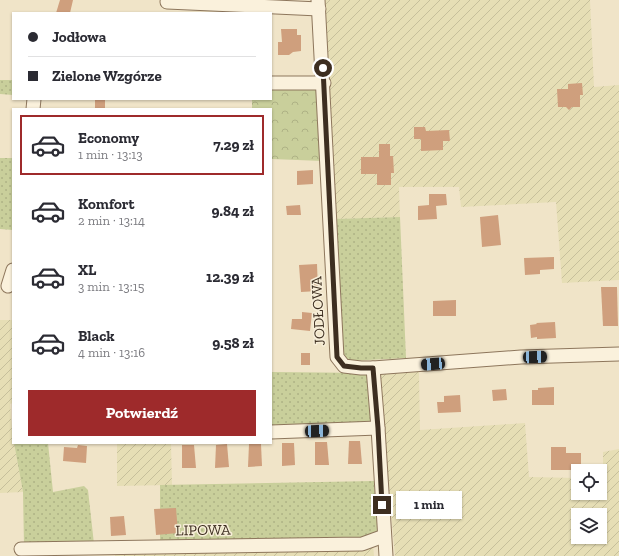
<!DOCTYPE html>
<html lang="pl">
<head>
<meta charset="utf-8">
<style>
  body { margin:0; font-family:"Zilla Slab",serif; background:#f7f7f7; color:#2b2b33; height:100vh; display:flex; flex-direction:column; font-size:15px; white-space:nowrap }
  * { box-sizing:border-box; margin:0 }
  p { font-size:13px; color:#7c7c81 }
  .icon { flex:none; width:22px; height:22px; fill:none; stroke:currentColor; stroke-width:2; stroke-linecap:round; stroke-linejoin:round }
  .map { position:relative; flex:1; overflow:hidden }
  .drawer { position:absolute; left:12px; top:108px; width:260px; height:336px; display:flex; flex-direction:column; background:#fff; border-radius:0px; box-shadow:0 1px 3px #0004 }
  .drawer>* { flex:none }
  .hud { position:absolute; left:12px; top:12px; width:260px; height:88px; border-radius:0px; box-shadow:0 1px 3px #0004; display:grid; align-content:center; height:88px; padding:0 16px; background:#fff }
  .tools { position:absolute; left:571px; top:464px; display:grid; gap:8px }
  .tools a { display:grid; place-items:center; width:36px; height:36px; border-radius:0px; background:#fff; box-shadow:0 1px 3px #0004; font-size:20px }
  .end { position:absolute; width:18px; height:18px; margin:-9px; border:5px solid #3d2e20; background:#fff; box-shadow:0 0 0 2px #fff }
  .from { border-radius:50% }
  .bubble { position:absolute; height:28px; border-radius:0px; background:#fff; box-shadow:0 1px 3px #0004; font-size:13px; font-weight:700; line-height:28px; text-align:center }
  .car { position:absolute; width:12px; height:24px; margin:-12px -6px; border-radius:5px; box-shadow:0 0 3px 1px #0007; background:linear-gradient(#222 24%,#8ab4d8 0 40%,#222 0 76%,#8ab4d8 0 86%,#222 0) }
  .hud b { display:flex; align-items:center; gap:14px; height:38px; font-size:15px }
  .hud b+b { border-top:1px solid #e1e1e2 }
  .hud i { width:10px; height:10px; background:#2b2b33 }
  ul { padding:7px 0 0; list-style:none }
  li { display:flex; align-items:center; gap:12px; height:60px; margin:0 8px 6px; padding:0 8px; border:2px solid transparent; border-radius:0px }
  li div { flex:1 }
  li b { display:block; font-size:15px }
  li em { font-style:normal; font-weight:700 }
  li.selected { border-color:#9e2a2b }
  li>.icon { width:36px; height:36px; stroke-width:1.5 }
  .action { display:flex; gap:8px; margin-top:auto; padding:8px 16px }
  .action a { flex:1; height:46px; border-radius:0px; background:#9e2a2b; color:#fff; font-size:16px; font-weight:700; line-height:46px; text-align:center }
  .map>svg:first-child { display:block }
  .farmland { fill:url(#farmland-furrows); fill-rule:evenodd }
  .grass { fill:url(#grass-dots) }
  .forest { fill:url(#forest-crowns) }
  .building { fill:#cf9f7d }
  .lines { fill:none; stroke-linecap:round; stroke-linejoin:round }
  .minor-casing { stroke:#8d765c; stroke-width:15 }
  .minor { stroke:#faf1dc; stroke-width:13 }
  .route { stroke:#3d2e20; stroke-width:5 }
  .labels { text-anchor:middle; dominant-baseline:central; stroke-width:3; stroke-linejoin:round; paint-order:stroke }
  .street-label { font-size:15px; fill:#3d2e20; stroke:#f7eed8 }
</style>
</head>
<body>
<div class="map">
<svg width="619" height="556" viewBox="0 0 619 556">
  <defs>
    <pattern id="farmland-furrows" width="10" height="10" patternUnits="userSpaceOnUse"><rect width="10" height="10" fill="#e6deb5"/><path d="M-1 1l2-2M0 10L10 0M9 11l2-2" fill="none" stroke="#c6bf9b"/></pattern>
    <pattern id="grass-dots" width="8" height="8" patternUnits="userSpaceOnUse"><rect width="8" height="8" fill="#c9cf9b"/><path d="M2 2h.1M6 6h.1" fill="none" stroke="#aeb285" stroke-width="1.8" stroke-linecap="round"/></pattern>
    <pattern id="forest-crowns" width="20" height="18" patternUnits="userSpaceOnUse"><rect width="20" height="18" fill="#c9cf9b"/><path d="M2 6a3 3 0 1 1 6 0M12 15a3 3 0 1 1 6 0" fill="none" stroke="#aeb285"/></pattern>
  </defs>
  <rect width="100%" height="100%" fill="#f0e4c8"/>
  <g class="farmland">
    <polygon points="325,0 590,0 594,87 619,85 619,280 562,283 556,202 461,207 459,187 399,187 400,217 333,219"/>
    <polygon points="0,320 13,320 13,403 10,404 13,443 14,443 23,492 0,493"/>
    <path d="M419,372L420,430L525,423L529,477L578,478V493H600V478L603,477V452L619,449V556H395L379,374ZM578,515H600V537H578Z"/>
    <polygon points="117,443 171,443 172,485 117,486"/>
    <polygon points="373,544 374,556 115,556 115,552"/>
  </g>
  <g class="grass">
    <polygon points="0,80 13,80 13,95 0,94"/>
    <polygon points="0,158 13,158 13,230 0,229"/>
    <polygon points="400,217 406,358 348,361 339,348 333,219"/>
    <polygon points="271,372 369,373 371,422 271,428"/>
    <polygon points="14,443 48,443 53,492 84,486 88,490 94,544 24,545 23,492"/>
    <polygon points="374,481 378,532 361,540 160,543 160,485"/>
  </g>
  <polygon class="forest" points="317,87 323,161 271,159 271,109 252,109 252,99 271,99 271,88"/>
  <g class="building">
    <polygon points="60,0 73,0 70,13 56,13"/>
    <polygon points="281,29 297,29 297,35 301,35 301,51 293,52 289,55 278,55 278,42 282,42"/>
    <polygon points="582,83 583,95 580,95 580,107 572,107 569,110 566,107 558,107 557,89 568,89 568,84"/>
    <rect x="95" y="99" width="10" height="10"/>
    <polygon points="414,127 425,127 426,131 449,130 450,141 443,141 443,150 421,151 421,139 414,139"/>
    <polygon points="379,144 390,144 390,156 393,156 394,173 391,173 391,185 377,185 377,174 361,174 361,157 379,157"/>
    <polygon points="313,170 313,184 297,185 297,171"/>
    <polygon points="429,194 446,194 447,205 436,206 437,219 418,220 418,206 429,205"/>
    <polygon points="300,205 301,215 287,215 286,206"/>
    <polygon points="498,215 501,245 482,247 480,217"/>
    <polygon points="554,257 554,269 540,270 540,274 525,275 524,258"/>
    <polygon points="317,264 318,291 301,292 299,265"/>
    <polygon points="601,287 617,287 618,326 603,326"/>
    <polygon points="456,300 456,316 433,316 433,301"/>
    <polygon points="302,312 312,313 310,331 291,329 292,319 302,319"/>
    <polygon points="555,322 556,338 537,339 537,337 531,338 530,325 537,324 536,323"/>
    <rect x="301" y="353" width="9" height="12"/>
    <polygon points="554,387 554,405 532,405 532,390 538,390 538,388"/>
    <polygon points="506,389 507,400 493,401 492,390"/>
    <polygon points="460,395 461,412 438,413 437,402 444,402 444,396"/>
    <polygon points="349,441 360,441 362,464 348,464"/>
    <polygon points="315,442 327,442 329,465 315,465"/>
    <polygon points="282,443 294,443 295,465 282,466"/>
    <polygon points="227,444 229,467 215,468 216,445"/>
    <polygon points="249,444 261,444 262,466 248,467"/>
    <polygon points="78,445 87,446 86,463 63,461 64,447 77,448"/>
    <polygon points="182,445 194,445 196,468 182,468"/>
    <polygon points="551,447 566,447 566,453 581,453 581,470 551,470"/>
    <polygon points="176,508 178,533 156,535 154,509"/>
    <polygon points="124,516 126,535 111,536 110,517"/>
  </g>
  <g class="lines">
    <defs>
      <g id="minor">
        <polyline points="318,0 337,357 344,366 361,368 373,368 521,357 619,354"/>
        <polyline points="167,2 319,9"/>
        <polyline points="271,83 324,83"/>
        <polyline points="33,109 34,99"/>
        <polyline points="8,286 13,270"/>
        <polyline points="373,368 378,428 386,556"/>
        <polyline points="271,432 378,428"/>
        <polyline points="21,549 362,544 384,536"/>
      </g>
    </defs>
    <use href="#minor" class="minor-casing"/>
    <use href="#minor" class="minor"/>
  </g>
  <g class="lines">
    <polyline class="route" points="323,68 337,357 344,366 361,368 373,368 378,428 382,505"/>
  </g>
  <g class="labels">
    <g class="street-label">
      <text transform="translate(318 311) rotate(-93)">JODŁOWA</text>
      <text transform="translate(203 530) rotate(-1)">LIPOWA</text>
    </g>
  </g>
</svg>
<div class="tools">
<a><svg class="icon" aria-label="locate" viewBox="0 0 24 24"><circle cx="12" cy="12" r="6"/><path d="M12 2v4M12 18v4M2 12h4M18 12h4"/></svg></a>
<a><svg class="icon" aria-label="layers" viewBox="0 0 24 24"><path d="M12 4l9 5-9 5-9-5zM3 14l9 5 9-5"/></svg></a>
</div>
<i class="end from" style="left:323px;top:68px"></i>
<i class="end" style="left:382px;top:505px"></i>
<div class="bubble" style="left:396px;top:491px;width:66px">1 min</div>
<i class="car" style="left:535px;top:357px;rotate:88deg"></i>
<i class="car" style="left:433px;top:364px;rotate:266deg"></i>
<i class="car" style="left:317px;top:431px;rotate:88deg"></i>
<div class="hud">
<b><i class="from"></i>Jodłowa</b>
<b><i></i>Zielone Wzgórze</b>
</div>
<section class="drawer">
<ul>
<li class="selected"><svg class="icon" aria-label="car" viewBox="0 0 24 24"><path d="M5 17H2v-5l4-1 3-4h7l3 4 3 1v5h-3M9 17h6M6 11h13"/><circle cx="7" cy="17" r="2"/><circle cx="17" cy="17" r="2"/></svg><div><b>Economy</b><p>1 min · 13:13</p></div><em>7.29 zł</em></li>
<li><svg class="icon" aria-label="car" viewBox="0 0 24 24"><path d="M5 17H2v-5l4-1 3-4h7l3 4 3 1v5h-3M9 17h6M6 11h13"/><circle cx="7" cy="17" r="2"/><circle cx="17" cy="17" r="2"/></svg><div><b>Komfort</b><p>2 min · 13:14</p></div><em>9.84 zł</em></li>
<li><svg class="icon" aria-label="car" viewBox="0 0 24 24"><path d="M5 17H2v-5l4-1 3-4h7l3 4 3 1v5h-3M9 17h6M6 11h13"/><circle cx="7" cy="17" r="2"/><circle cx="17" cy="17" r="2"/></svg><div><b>XL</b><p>3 min · 13:15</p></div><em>12.39 zł</em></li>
<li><svg class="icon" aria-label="car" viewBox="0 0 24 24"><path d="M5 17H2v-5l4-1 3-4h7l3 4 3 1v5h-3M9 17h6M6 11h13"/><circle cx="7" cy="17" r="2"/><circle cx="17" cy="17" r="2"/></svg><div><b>Black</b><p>4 min · 13:16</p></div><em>9.58 zł</em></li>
</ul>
<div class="action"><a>Potwierdź</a></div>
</section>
</div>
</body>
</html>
